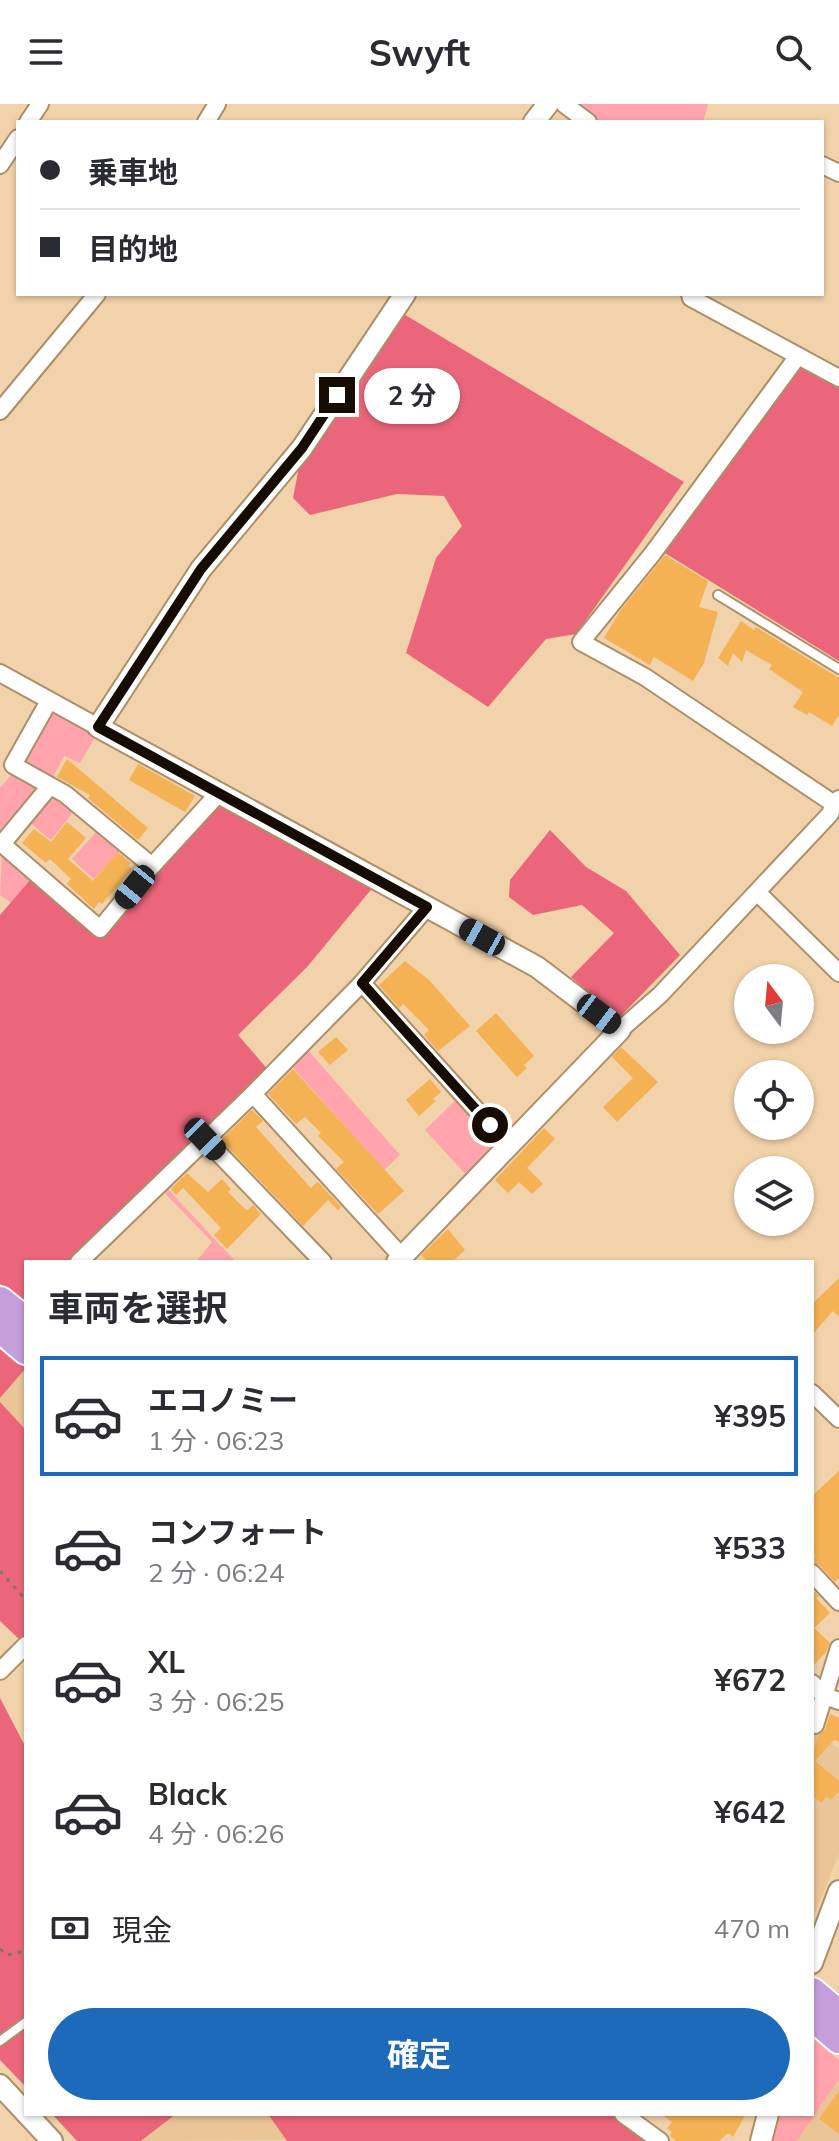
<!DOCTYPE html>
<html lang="ja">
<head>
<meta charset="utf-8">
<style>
  body { margin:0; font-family:Mulish,"Noto Sans JP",sans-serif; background:#f2f2f3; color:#2b2b33; height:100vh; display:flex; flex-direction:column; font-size:30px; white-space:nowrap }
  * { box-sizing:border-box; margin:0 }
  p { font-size:26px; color:#7c7c81 }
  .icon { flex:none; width:44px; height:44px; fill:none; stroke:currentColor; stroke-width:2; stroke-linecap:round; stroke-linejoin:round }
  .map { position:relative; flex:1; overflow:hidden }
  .drawer { position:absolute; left:24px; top:1156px; width:790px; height:856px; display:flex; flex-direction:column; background:#fff; border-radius:0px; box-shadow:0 2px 6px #0004 }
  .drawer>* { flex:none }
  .banner { position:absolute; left:16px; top:16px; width:808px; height:176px; border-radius:0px; box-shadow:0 2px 6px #0004; display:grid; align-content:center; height:176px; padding:0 24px; background:#fff }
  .needle { width:52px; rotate:344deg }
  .controls { position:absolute; left:734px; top:860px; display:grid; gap:16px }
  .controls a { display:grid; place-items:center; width:80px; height:80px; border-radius:50%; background:#fff; box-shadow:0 2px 6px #0004; font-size:40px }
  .end { position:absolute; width:36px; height:36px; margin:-18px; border:10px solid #160c01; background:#fff; box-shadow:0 0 0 4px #fff }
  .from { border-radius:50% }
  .bubble { position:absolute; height:56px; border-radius:28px; background:#fff; box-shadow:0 2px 6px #0004; font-size:26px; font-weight:700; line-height:56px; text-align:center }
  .car { position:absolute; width:24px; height:48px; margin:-24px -12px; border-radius:10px; box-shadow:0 0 6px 2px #0007; background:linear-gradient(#222 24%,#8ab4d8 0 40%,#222 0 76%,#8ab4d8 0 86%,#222 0) }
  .banner b { display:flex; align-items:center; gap:28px; height:76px; font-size:30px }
  .banner b+b { border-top:2px solid #e1e1e2 }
  .banner i { width:20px; height:20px; background:#2b2b33 }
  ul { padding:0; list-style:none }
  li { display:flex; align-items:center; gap:24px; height:120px; margin:0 16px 12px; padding:0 8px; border:4px solid transparent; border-radius:0px }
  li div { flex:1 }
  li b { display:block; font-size:30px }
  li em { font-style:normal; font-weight:700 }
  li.current { border-color:#1c6ab9 }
  li>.icon { width:72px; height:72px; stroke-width:1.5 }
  h2 { padding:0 24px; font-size:36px; line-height:96px }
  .pay { display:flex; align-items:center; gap:20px; height:88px; padding:0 24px; font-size:30px }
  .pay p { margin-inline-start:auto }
  .primary-button { display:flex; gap:16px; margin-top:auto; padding:16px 24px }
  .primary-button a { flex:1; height:92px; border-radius:48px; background:#1c6ab9; color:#fff; font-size:32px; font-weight:700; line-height:92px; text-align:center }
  header { display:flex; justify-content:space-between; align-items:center; height:104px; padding:0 24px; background:#fff; font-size:36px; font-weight:700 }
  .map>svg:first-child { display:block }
  .built { fill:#eac598 }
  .green { fill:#ffa3ad }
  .forest { fill:#ec667b }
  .building { fill:#f5b255 }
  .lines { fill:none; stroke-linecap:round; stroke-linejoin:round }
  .service-casing { stroke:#ac8f69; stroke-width:12 }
  .minor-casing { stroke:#ac8f69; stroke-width:20 }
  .tertiary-casing { stroke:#ac8f69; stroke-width:24 }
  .trunk-casing { stroke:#fff; stroke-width:32 }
  .path { stroke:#8a755b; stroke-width:3; stroke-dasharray:4 6; stroke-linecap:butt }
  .service { stroke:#fff; stroke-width:8 }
  .minor { stroke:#fff; stroke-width:16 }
  .tertiary { stroke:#fff; stroke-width:20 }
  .trunk { stroke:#c69edc; stroke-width:28 }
  .route { stroke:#160c01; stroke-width:10 }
</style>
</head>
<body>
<header><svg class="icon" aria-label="menu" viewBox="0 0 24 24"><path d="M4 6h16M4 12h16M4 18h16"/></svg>Swyft<svg class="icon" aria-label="search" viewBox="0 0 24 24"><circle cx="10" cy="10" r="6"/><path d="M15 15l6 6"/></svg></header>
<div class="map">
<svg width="839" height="2037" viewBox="0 0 839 2037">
  <rect width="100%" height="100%" fill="#f1d2aa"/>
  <g class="built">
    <polygon points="26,1264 26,1326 0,1298 0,1294"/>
    <polygon points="812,1622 839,1645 839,1750 812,1817"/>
    <polygon points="839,1975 839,2037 797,2037"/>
    <polygon points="176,2010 268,2010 288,2036 142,2037"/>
  </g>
  <g class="green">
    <polygon points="571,0 708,0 703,18 595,18"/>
    <polygon points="56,610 96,632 80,659 64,652 52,675 26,662 24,655 48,611"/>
    <polygon points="14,668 35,680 37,687 0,732 0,684"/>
    <polygon points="56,691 75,706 51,736 29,718 49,693"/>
    <polygon points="98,726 121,745 94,775 72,755"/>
    <polygon points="2,751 31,775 11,799 0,791"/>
    <polygon points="306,944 400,1051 384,1066 289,959"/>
    <polygon points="459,993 499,1040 468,1073 425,1026"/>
    <polygon points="163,1080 236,1158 196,1158 212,1138 161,1085"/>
    <polygon points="815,1936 839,1956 839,1975 797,2037 770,2037 778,2010 812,2010 812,1937"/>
  </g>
  <g class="forest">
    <polygon points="397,206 684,378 576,530 546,535 488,603 406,549 436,454 462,422 444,392 397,390 310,411 293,394 301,352"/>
    <polygon points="797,262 832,281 839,271 839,557 660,446"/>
    <polygon points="225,703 374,782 307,863 238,931 270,968 75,1158 26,1158 26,1202 0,1180 0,811 31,775 100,833 214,704"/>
    <polygon points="550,726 586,763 626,787 680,851 619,914 571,873 614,829 582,801 533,811 509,793 510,776"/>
    <polygon points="0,1243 26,1264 0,1294"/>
    <polygon points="0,1298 26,1326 26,1532 21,1537 0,1517"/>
    <polygon points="0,1594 26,1644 26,1983 0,1956"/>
    <polygon points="52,2010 176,2010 141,2037 77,2037"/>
    <polygon points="268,2010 616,2010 652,2037 287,2037"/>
  </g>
  <g class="building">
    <polygon points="665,451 708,477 699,503 718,508 704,559 693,577 654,553 650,561 604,534 620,507"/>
    <polygon points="741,517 754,526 756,523 839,574 839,611 832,622 809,608 807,611 793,603 803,588 769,565 772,561 746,546 742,558 733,549 728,562 718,554"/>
    <polygon points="67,655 148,724 138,736 88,694 90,691 57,673"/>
    <polygon points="138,660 195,692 185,708 129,676"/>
    <polygon points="67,718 86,734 68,755 93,777 118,748 131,759 128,762 132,765 102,800 99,798 94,805 67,780 71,775 50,755 46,759 22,739 34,725 51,738"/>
    <polygon points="405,857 429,876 470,922 438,947 424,931 429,926 403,900 399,904 379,881"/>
    <polygon points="496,909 534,952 524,961 527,964 517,973 476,927"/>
    <polygon points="336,933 348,946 330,961 318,948"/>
    <polygon points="621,943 658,978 617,1018 603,1003 633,974 612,953"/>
    <polygon points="293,965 404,1087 378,1110 336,1065 344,1058 318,1032 321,1029 305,1013 296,1020 268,990"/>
    <polygon points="430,975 441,988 433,995 436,997 419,1012 406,996"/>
    <polygon points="252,1006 263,1017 256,1023 311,1084 317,1078 320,1080 341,1103 338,1106 328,1096 303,1122 221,1036"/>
    <polygon points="544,1024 555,1035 527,1064 543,1080 532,1090 519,1078 508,1089 495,1076"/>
    <polygon points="187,1069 208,1088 222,1075 231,1085 228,1088 245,1105 248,1106 253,1101 261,1110 227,1145 214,1131 221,1124 183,1084 176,1091 171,1085"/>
    <polygon points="448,1125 465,1146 452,1158 428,1158 421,1151"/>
    <polygon points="839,1174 839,1213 833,1207 812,1231 812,1200"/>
    <polygon points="839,1367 839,1474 835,1478 820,1462 812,1458 815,1452 812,1448 812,1392"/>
    <polygon points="812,1485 819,1492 816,1494 830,1509 814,1524 830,1539 826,1548 812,1563"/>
    <polygon points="830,1610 839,1614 839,1638 834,1636 815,1657 839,1677 839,1687 831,1696 827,1692 821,1699 812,1691 812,1648 819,1631 825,1625"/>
    <polygon points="839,1987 839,2030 819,2015"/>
    <polygon points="661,2010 746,2010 733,2033 728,2029 719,2037 676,2037 670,2032 672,2028 667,2024 672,2018"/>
  </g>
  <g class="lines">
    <defs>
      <g id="service">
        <polyline points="718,491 839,565"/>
        <polyline points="0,1937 26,1918"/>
      </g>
      <g id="minor">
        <polyline points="564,0 588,18"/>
        <polyline points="28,18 40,0"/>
        <polyline points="206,18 217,0"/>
        <polyline points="0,61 18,34"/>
        <polyline points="822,61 839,69"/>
        <polyline points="690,190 691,194 839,274"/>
        <polyline points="798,252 653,449 581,538 645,573 834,700 839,695"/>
        <polyline points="0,307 97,190"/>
        <polyline points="0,569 98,623"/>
        <polyline points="49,597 13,661 65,690 152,762"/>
        <polyline points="50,682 2,740 100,825 152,762 219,689"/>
        <polyline points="757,788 839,869"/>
        <polyline points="362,879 509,1042"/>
        <polyline points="620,926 660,891 830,710 834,700"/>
        <polyline points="253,990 402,1153"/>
        <polyline points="205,1035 323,1158"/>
        <polyline points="79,1158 253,990 362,879 427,803"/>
        <polyline points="812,1289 839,1315"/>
        <polyline points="812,1469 839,1498"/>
        <polyline points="0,1567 26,1541"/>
        <polyline points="812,1579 824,1592 839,1597"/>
        <polyline points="815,1621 839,1544"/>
        <polyline points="623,2010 660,2037"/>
      </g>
      <g id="tertiary">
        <polyline points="534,18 548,0"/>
        <polyline points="397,1158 620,926 537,863 98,623 201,465 302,344 405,190"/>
        <polyline points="812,1859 839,1787"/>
        <polyline points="0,1981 26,2009"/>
        <polyline points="27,2010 52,2037"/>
        <polyline points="761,2037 768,2010"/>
      </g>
      <g id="trunk">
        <polyline points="0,1197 26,1218"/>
        <polyline points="0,1224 26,1246"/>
        <polyline points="812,1888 839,1911"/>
        <polyline points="812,1912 839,1935"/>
      </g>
    </defs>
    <use href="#service" class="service-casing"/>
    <use href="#minor" class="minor-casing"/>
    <use href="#tertiary" class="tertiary-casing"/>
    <use href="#trunk" class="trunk-casing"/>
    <g class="path">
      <polyline points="0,1467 26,1496"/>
      <polyline points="0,1845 7,1851 26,1847"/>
    </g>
    <use href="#service" class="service"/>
    <use href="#minor" class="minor"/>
    <use href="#tertiary" class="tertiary"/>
    <use href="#trunk" class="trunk"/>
  </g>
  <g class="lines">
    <polyline class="route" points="337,291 302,344 201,465 98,623 427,803 362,879 490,1021"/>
  </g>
</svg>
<div class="controls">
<a><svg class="needle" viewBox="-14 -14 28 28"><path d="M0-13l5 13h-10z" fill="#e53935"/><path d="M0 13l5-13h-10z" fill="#7c7c81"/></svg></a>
<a><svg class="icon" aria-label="locate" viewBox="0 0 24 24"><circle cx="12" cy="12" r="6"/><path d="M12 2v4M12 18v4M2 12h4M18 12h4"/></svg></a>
<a><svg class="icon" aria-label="layers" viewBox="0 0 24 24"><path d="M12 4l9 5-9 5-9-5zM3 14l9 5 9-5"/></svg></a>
</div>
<i class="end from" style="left:490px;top:1021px"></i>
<i class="end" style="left:337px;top:291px"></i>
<div class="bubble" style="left:364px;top:264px;width:96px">2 分</div>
<i class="car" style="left:135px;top:783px;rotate:219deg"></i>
<i class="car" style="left:482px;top:833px;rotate:299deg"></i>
<i class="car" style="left:599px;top:910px;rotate:127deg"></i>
<i class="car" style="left:205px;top:1035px;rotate:136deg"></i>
<div class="banner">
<b><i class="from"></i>乗車地</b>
<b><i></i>目的地</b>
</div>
<section class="drawer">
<h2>車両を選択</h2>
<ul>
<li class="current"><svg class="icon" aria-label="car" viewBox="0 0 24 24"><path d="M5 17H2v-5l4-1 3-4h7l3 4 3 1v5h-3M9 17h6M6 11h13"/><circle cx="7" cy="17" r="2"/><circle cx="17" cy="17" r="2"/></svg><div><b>エコノミー</b><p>1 分 · 06:23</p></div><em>¥395</em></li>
<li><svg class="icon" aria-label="car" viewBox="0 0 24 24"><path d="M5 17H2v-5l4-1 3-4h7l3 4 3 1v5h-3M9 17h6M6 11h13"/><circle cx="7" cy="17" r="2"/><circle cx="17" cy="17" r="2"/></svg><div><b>コンフォート</b><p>2 分 · 06:24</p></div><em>¥533</em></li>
<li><svg class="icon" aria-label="car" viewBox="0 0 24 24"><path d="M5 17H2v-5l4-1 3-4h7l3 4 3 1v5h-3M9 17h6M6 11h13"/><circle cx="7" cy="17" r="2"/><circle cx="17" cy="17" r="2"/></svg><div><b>XL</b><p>3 分 · 06:25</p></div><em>¥672</em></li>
<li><svg class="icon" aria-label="car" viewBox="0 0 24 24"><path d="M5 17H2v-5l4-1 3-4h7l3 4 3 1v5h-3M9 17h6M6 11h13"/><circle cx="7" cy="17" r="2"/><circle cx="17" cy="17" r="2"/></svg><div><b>Black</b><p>4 分 · 06:26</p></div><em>¥642</em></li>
</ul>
<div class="pay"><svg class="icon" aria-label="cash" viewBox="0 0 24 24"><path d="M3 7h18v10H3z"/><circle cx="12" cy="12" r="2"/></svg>現金<p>470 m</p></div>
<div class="primary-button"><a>確定</a></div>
</section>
</div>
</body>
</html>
